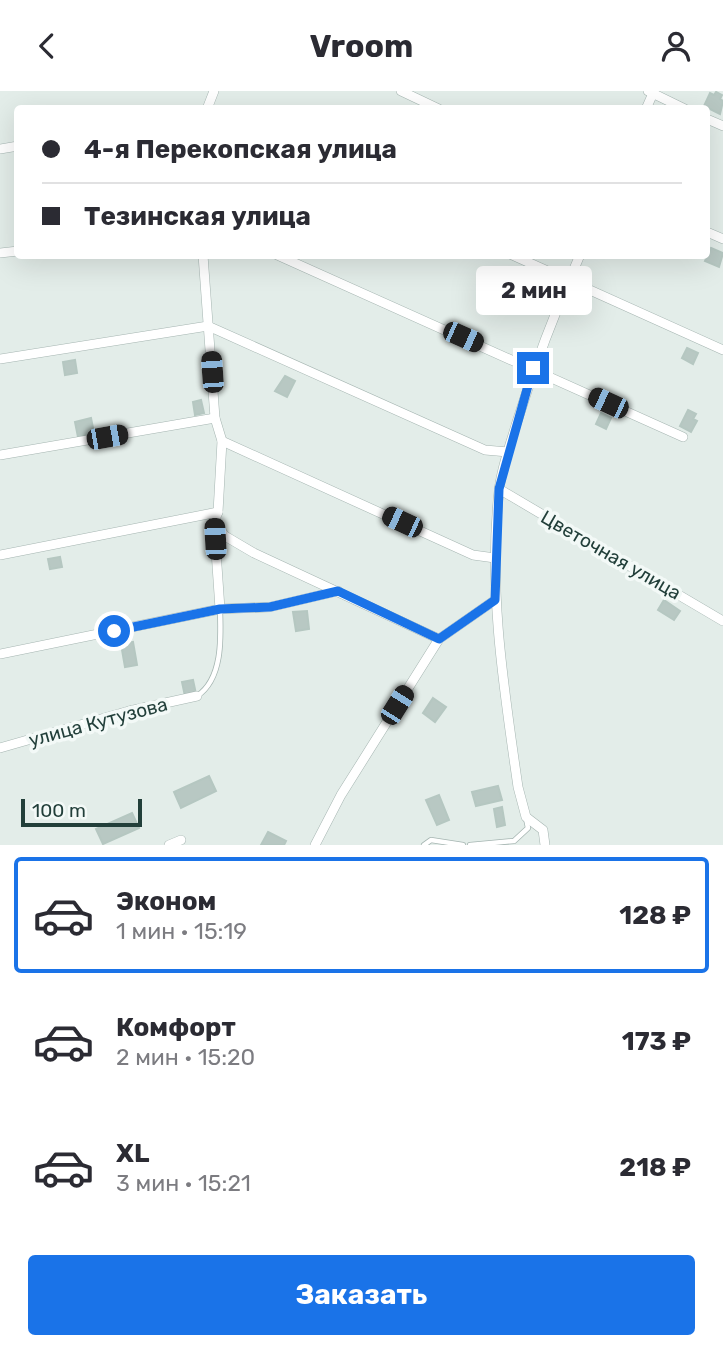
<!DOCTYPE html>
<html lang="ru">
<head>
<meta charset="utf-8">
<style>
  body { margin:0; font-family:Rubik,sans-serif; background:#f2f2f3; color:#2b2b33; height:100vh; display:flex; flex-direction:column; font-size:26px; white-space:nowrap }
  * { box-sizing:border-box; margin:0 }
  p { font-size:23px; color:#7c7c81 }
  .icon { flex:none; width:38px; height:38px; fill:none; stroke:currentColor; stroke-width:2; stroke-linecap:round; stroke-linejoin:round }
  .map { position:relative; height:754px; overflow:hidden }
  .side { display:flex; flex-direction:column; background:#fff; flex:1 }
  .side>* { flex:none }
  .banner { position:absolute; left:14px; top:14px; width:696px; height:154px; border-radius:7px; box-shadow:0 7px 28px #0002; display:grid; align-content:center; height:154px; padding:0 28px; background:#fff }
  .scale { position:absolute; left:21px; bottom:18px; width:121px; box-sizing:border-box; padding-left:7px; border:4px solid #223f3a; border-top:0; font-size:19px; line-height:24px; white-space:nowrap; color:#223f3a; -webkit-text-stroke:5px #f3f9f7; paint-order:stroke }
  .end { position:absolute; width:32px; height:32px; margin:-16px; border:9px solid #1a73e8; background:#fff; box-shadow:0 0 0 4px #fff }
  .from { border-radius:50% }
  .bubble { position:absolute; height:49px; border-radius:7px; background:#fff; box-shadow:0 7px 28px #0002; font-size:23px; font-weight:700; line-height:49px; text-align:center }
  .car { position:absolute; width:21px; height:42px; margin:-21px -10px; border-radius:9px; box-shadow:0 0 5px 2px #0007; background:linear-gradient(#222 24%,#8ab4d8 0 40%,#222 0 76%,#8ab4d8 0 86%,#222 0) }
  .banner b { display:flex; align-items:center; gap:24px; height:66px; font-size:26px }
  .banner b+b { border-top:2px solid #e1e1e2 }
  .banner i { width:18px; height:18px; background:#2b2b33 }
  ul { padding:12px 0 0; list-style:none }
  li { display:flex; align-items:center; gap:21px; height:116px; margin:0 14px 10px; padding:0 14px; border:4px solid transparent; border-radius:7px }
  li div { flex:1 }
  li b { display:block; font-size:26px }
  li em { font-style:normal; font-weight:700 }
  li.current { border-color:#1a73e8 }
  li>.icon { width:63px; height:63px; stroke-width:1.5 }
  .action { display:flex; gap:14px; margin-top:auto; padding:14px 28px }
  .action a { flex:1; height:80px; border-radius:7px; background:#1a73e8; color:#fff; font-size:28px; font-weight:700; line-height:80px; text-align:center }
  header { display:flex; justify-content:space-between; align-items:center; height:91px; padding:0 28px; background:#fff; font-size:32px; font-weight:700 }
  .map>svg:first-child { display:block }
  .building { fill:#b8c8c3; stroke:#b5c7c1; stroke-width:2 }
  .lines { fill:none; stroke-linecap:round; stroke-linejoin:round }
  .lane-casing { stroke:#a5b5b1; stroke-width:6 }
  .street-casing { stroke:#a5b5b1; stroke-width:10 }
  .lane { stroke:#fff; stroke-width:4.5 }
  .street { stroke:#fff; stroke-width:9 }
  .route { stroke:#1a73e8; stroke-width:9 }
  .labels { text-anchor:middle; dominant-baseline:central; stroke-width:7; stroke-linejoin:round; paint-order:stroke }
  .street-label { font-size:19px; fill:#223f3a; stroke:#f3f9f7 }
</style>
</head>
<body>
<header><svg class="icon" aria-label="back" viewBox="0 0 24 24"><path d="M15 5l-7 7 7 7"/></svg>Vroom<svg class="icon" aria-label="person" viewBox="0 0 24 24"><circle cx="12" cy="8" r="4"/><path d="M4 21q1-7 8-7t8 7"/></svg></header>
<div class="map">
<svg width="723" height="754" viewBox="0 0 723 754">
  <rect width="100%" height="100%" fill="#e3ede9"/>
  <g class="building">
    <polygon points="716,1 722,4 720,8 723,10 720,23 704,15 710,2 714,4"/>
    <polygon points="711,157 723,162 719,176 705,170"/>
    <polygon points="687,257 698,262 693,273 682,267"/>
    <polygon points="75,269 77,282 65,284 63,271"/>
    <polygon points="285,285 295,290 287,306 275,300"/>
    <polygon points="201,309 204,322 195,324 193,311"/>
    <polygon points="688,319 696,323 693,328 697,330 691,341 680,335"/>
    <polygon points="601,322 611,327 606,338 596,333"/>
    <polygon points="91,327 94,342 78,346 75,331"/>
    <polygon points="60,466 62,476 50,478 48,468"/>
    <polygon points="664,509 680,520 674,529 658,519"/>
    <polygon points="307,520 309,538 296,540 293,521"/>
    <polygon points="133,551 137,574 125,576 121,553"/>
    <polygon points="193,589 196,603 185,605 182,591"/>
    <polygon points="433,607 446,616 435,631 423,622"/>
    <polygon points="209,685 216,700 181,717 174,701"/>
    <polygon points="498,695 502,709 476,715 472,701"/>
    <polygon points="439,704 449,729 437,734 426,709"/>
    <polygon points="502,716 505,734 497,736 494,718"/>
    <polygon points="132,722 139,737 103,753 96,738"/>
    <polygon points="268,741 286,750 284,754 261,754"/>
  </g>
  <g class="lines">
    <defs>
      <g id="lane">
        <path d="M197,605C223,588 221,546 220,519"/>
        <polyline points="424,754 431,749 463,754"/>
        <polyline points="470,754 514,750 528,737 526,727"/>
      </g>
      <g id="street">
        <polyline points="401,0 439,18"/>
        <polyline points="648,0 685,18"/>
        <polyline points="207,18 214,0"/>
        <polyline points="646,18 654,0"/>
        <polyline points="707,28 723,35"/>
        <polyline points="0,58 18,55"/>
        <polyline points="707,141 723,148"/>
        <polyline points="0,162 18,160"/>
        <polyline points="203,164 215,327 222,350 218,421 214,431 220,518"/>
        <polyline points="277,164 683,346"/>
        <polyline points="512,164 723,259"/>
        <polyline points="0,268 208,235 485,359 508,361"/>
        <polyline points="222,350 473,464 495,467"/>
        <polyline points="0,364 215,327"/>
        <polyline points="499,398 723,530"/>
        <polyline points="215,432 225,445 254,462 439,548"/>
        <polyline points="0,464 218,421"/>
        <polyline points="0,563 220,518 270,516 338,500"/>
        <polyline points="0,657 129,620 197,605"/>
        <polyline points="169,754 181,749"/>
        <polyline points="315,754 341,704 439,548 495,509"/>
        <path d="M545,754L543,739L526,726L518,696C504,598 488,500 499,400C501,378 510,355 516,334C534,276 555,220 580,164"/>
      </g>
    </defs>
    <use href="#lane" class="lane-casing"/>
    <use href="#street" class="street-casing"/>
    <use href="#lane" class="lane"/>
    <use href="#street" class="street"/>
  </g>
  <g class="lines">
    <polyline class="route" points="114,540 220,518 270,516 338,500 439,548 495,509 499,398 533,277"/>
  </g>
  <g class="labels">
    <g class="street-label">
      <text transform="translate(611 464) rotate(30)">Цветочная улица</text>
      <text transform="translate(98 631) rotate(-15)">улица Кутузова</text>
    </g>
  </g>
</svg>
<div class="scale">100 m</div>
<i class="end from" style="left:114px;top:540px"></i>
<i class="end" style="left:533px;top:277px"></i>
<div class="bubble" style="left:476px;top:175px;width:116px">2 мин</div>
<i class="car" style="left:463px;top:246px;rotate:114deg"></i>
<i class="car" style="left:212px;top:281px;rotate:356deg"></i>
<i class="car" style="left:608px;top:312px;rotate:295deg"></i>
<i class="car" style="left:107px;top:346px;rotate:80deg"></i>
<i class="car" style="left:402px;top:431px;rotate:295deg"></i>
<i class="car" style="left:215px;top:448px;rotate:357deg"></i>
<i class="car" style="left:397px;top:614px;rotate:32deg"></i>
<div class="banner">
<b><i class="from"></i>4-я Перекопская улица</b>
<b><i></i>Тезинская улица</b>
</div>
</div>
<section class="side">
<ul>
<li class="current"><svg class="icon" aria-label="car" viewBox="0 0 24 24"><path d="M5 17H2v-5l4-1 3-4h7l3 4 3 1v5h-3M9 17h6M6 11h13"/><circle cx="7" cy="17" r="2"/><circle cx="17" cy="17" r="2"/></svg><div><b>Эконом</b><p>1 мин · 15:19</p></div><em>128 ₽</em></li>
<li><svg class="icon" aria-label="car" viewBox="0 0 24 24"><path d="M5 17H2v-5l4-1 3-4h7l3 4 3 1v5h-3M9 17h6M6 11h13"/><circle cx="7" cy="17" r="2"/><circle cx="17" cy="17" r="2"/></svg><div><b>Комфорт</b><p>2 мин · 15:20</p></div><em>173 ₽</em></li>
<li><svg class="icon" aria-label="car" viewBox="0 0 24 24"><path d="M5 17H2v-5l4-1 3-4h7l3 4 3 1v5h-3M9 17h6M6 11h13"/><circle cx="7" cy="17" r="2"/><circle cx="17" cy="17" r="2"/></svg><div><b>XL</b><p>3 мин · 15:21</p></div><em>218 ₽</em></li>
</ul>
<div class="action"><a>Заказать</a></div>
</section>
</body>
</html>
